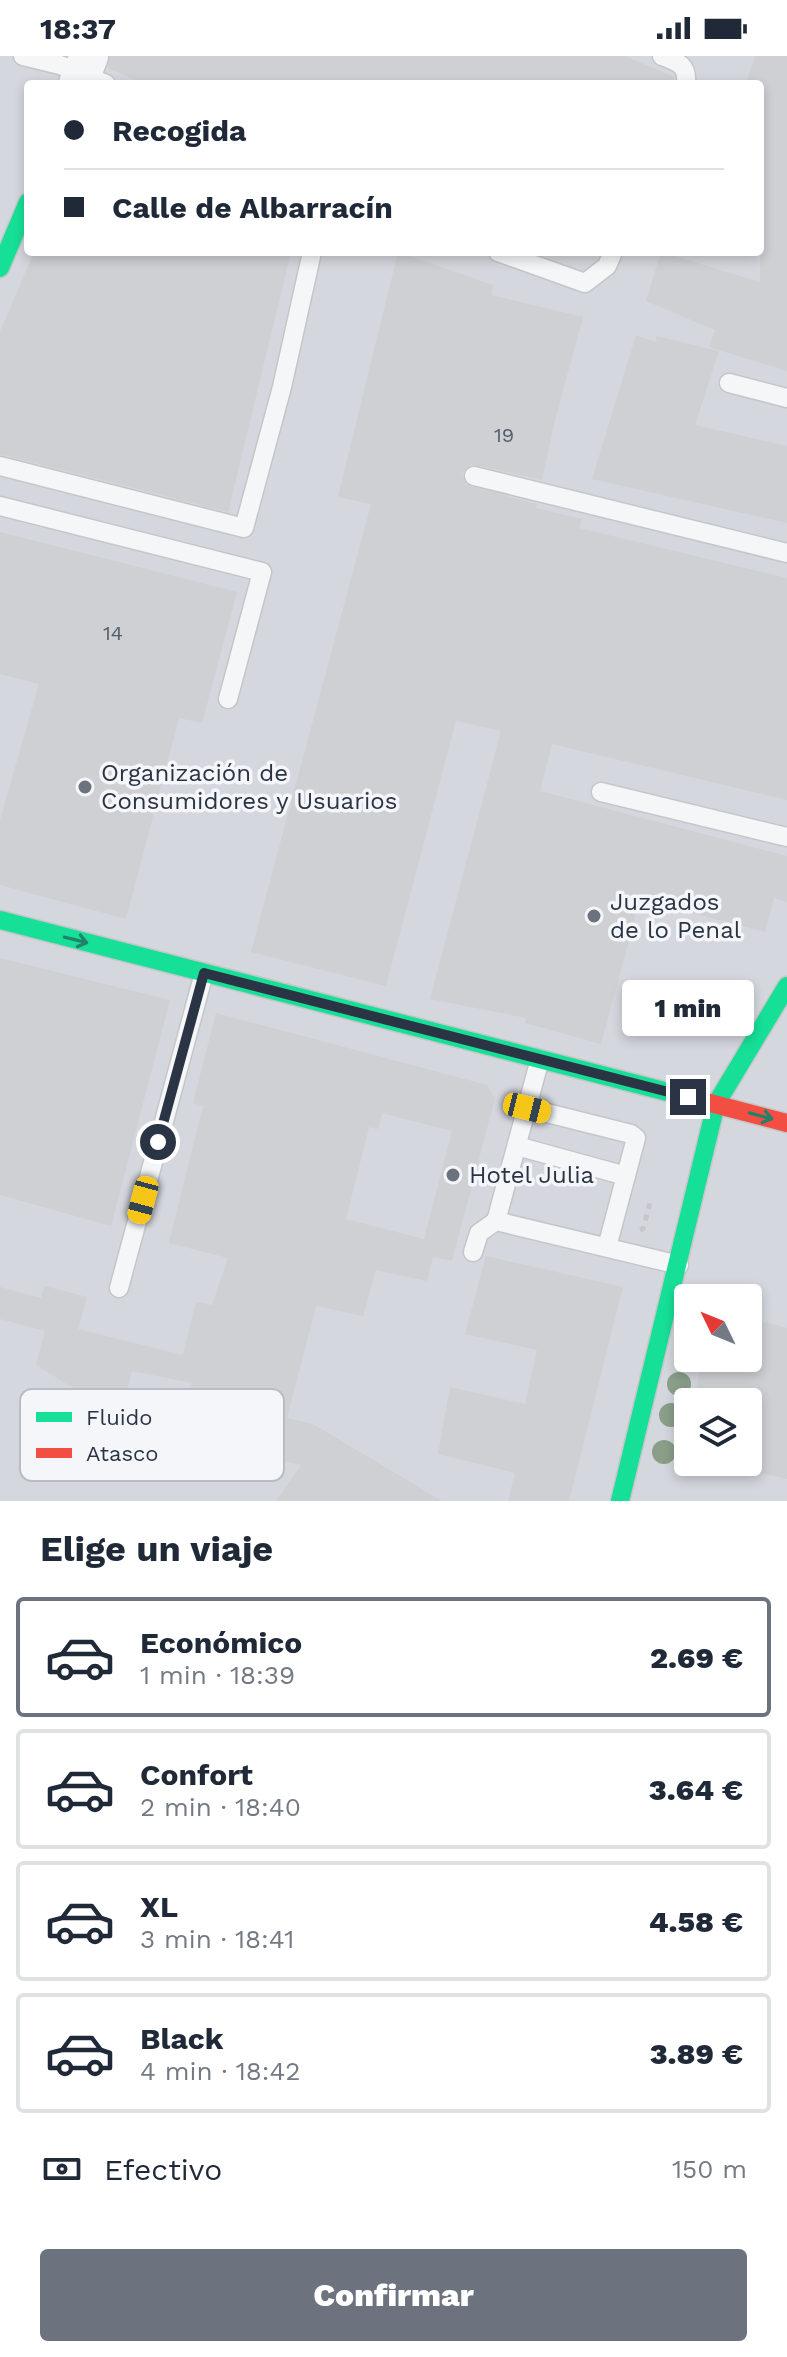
<!DOCTYPE html>
<html lang="es">
<head>
<meta charset="utf-8">
<style>
  body { margin:0; font-family:"Work Sans",sans-serif; background:#f2f2f3; color:#1f2937; height:100vh; display:flex; flex-direction:column; font-size:30px; white-space:nowrap }
  * { box-sizing:border-box; margin:0 }
  p { font-size:26px; color:#747a83 }
  .icon { flex:none; width:44px; height:44px; fill:none; stroke:currentColor; stroke-width:2; stroke-linecap:round; stroke-linejoin:round }
  .map { position:relative; height:1445px; overflow:hidden }
  .sheet { display:flex; flex-direction:column; background:#fff; flex:1 }
  .sheet>* { flex:none }
  .guide { position:absolute; left:24px; top:24px; width:740px; height:176px; border-radius:8px; box-shadow:0 4px 12px #0003; display:grid; align-content:center; height:176px; padding:0 40px; background:#fff }
  .needle { width:52px; rotate:313deg }
  .tools { position:absolute; left:674px; top:1228px; display:grid; gap:16px }
  .tools a { display:grid; place-items:center; width:88px; height:88px; border-radius:8px; background:#fff; box-shadow:0 4px 12px #0003; font-size:40px }
  .end { position:absolute; width:36px; height:36px; margin:-18px; border:10px solid #2b3445; background:#fff; box-shadow:0 0 0 4px #fff }
  .from { border-radius:50% }
  .bubble { position:absolute; height:56px; border-radius:8px; background:#fff; box-shadow:0 4px 12px #0003; font-size:26px; font-weight:800; line-height:56px; text-align:center }
  .car { position:absolute; width:24px; height:48px; margin:-24px -12px; border-radius:10px; box-shadow:0 0 6px 2px #0007; background:linear-gradient(#f5c518 24%,#345 0 40%,#f5c518 0 76%,#345 0 86%,#f5c518 0) }
  .guide b { display:flex; align-items:center; gap:28px; height:76px; font-size:30px }
  .guide b+b { border-top:2px solid #e0e1e3 }
  .guide i { width:20px; height:20px; background:#1f2937 }
  ul { padding:0; list-style:none }
  li { display:flex; align-items:center; gap:24px; height:120px; margin:0 16px 12px; padding:0 24px; border:4px solid #e0e1e3; border-radius:8px }
  li div { flex:1 }
  li b { display:block; font-size:30px }
  li em { font-style:normal; font-weight:800 }
  li.selected { border-color:#6c737f }
  li>.icon { width:72px; height:72px; stroke-width:1.5 }
  h2 { padding:0 40px; font-size:36px; line-height:96px }
  .pay { display:flex; align-items:center; gap:20px; height:88px; padding:0 40px; font-size:30px }
  .pay p { margin-inline-start:auto }
  .button { display:flex; gap:16px; margin-top:auto; padding:16px 40px }
  .button a { flex:1; height:92px; border-radius:8px; background:#6c737f; color:#fff; font-size:32px; font-weight:800; line-height:92px; text-align:center }
  .status { display:flex; justify-content:space-between; align-items:center; height:56px; padding:0 40px; background:#fff; direction:ltr }
  .status svg { height:22px; fill:currentColor }
  .map>svg:first-child { display:block }
  .built { fill:#d4d7dd; fill-rule:evenodd }
  .building { fill:#ced0d3; fill-rule:evenodd }
  .lines { fill:none; stroke-linecap:round; stroke-linejoin:round }
  .lane-casing { stroke:#c4c6c8; stroke-width:21 }
  .street-casing { stroke:#c4c6c8; stroke-width:41 }
  .fast-casing { stroke:#c4c6c8; stroke-width:21 }
  .jam-casing { stroke:#c4c6c8; stroke-width:21 }
  .path { stroke:#c5c6ca; stroke-width:5; stroke-dasharray:6 6; stroke-linecap:butt }
  .lane { stroke:#f5f6f7; stroke-width:18 }
  .street { stroke:#f5f6f7; stroke-width:38 }
  .fast { stroke:#16e098; stroke-width:18 }
  .jam { stroke:#f24e42; stroke-width:18 }
  .tree { fill:#8a9e88 }
  .oneway { stroke:#22816a }
  .route { stroke:#2b3445; stroke-width:10 }
  .poi-dot { fill:#6c737f; stroke:#f4f6f9; stroke-width:3 }
  .labels { text-anchor:middle; dominant-baseline:central; stroke-width:7; stroke-linejoin:round; paint-order:stroke }
  .number-label { font-size:20px; fill:#545c69 }
  .poi-label { font-size:24px; fill:#2b3445; stroke:#f4f6f9; text-anchor:start }
  .key { fill:#f4f6f9; stroke:#b8bcc3; stroke-width:2 }
  .key-label { font-size:22px; fill:#2b3445 }
</style>
</head>
<body>
<div class="status"><b>18:37</b><svg viewBox="0 0 49 12"><path d="M0 12V9h3v3zM5 12V6h3v6zM10 12V3h3v9zM15 12V0h3v12zM26 1h20v11H26zM47 4h2v5h-2z"/></svg></div>
<div class="map">
<svg width="787" height="1445" viewBox="0 0 787 1445">
  <rect width="100%" height="100%" fill="#e6e8ea"/>
  <path class="built" d="M0,0H787V1445H0ZM28,28H760V196H28ZM688,1242H748V1302H688ZM688,1346H748V1406H688Z"/>
  <g class="building">
    <polygon points="110,0 625,0 674,21 674,28 145,28 108,12"/>
    <polygon points="755,0 787,0 787,315 709,291 715,274 646,245 661,196 760,226 760,28 746,28"/>
    <polygon points="34,196 291,196 228,456 0,398 0,276"/>
    <polygon points="398,196 493,229 491,239 583,261 555,364 542,424 471,408 462,418 466,429 537,448 536,452 582,463 579,472 787,522 787,744 552,688 540,735 787,800 787,846 774,842 765,876 640,843 601,988 525,967 526,962 430,943 501,675 456,665 386,930 251,896 371,448 338,441"/>
    <polygon points="636,279 655,286 657,280 719,295 695,369 787,390 787,467 592,423"/>
    <polygon points="0,476 237,536 202,667 179,662 126,863 0,829 0,764 39,628 0,618"/>
    <polygon points="0,902 170,944 111,1170 0,1139"/>
    <path d="M216,957L487,1029L495,1042L452,1205L433,1201L427,1225L376,1214L363,1260L316,1250L287,1362L313,1368L442,1445H276L301,1409L179,1380L192,1327L132,1315L120,1361L36,1309L45,1275L0,1263V1231L41,1242L45,1230L87,1241L78,1273L183,1299L196,1246L212,1249L228,1202L169,1187L203,1050L193,1047ZM382,1057L452,1075L424,1183L346,1163L369,1071L378,1073Z"/>
    <polygon points="486,1200 623,1231 569,1445 508,1445 515,1417 438,1398 450,1331 525,1348 537,1294 465,1278"/>
    <polygon points="748,1262 787,1272 787,1423 748,1414 748,1346 693,1346 703,1302 748,1302"/>
  </g>
  <g class="lines">
    <defs>
      <g id="lane">
        <polyline points="23,0 60,9 106,28"/>
        <path d="M662,0C678,6 688,9 686,28"/>
        <polyline points="498,196 585,227 607,210 613,196"/>
        <polyline points="729,327 787,342"/>
        <polyline points="0,410 244,472 282,331 312,196"/>
        <polyline points="474,420 787,497"/>
        <polyline points="0,450 262,516 228,643"/>
        <polyline points="601,736 787,781"/>
        <polyline points="540,1003 496,1165 679,1209"/>
        <polyline points="527,1052 631,1078 636,1082 607,1191"/>
        <polyline points="517,1090 626,1120"/>
        <polyline points="473,1196 479,1177 496,1165"/>
        <polyline points="119,1232 204,917"/>
      </g>
      <polyline id="street" points="78,28 89,0"/>
      <g id="fast">
        <polyline points="0,212 28,146"/>
        <polyline points="0,864 687,1041"/>
        <polyline points="620,1445 716,1048 787,930"/>
      </g>
      <polyline id="jam" points="687,1041 787,1067"/>
    </defs>
    <use href="#lane" class="lane-casing"/>
    <use href="#street" class="street-casing"/>
    <use href="#fast" class="fast-casing"/>
    <use href="#jam" class="jam-casing"/>
    <polyline class="path" points="640,1174 643,1173 651,1143"/>
    <use href="#lane" class="lane"/>
    <use href="#street" class="street"/>
    <use href="#fast" class="fast"/>
    <use href="#jam" class="jam"/>
  </g>
  <g class="tree">
    <circle cx="679" cy="1328" r="12"/>
    <circle cx="671" cy="1359" r="12"/>
    <circle cx="664" cy="1396" r="12"/>
  </g>
  <defs><path id="oneway-shaft" d="M-6 0H5M1.5-3L5.5 0L1.5 3" fill="none" stroke-width="1.6" stroke-linecap="round" stroke-linejoin="round" transform="scale(2)"/></defs>
  <g class="oneway">
    <use href="#oneway-shaft" transform="translate(76 884) rotate(14)"/>
    <use href="#oneway-shaft" transform="translate(761 1060) rotate(15)"/>
  </g>
  <g class="lines">
    <polyline class="route" points="158,1086 204,917 688,1041"/>
  </g>
  <g class="poi-dot">
    <circle cx="85" cy="731" r="8"/>
    <circle cx="594" cy="860" r="8"/>
    <circle cx="453" cy="1119" r="8"/>
  </g>
  <g class="labels">
    <g class="number-label">
      <text x="504" y="379">19</text>
      <text x="113" y="577">14</text>
    </g>
    <g class="poi-label">
      <text x="101" y="717">Organización de<tspan x="101" dy="28">Consumidores y Usuarios</tspan></text>
      <text x="610" y="846">Juzgados<tspan x="610" dy="28">de lo Penal</tspan></text>
      <text x="469" y="1119">Hotel Julia</text>
    </g>
  </g>
  <rect x="20" y="1333" width="264" height="92" rx="12" class="key"/>
  <rect x="36" y="1356" width="36" height="10" fill="#16e098"/>
  <rect x="36" y="1392" width="36" height="10" fill="#f24e42"/>
  <g class="key-label">
    <text x="86" y="1369">Fluido</text>
    <text x="86" y="1405">Atasco</text>
  </g>
</svg>
<div class="tools">
<a><svg class="needle" viewBox="-14 -14 28 28"><path d="M0-13l5 13h-10z" fill="#e53935"/><path d="M0 13l5-13h-10z" fill="#747a83"/></svg></a>
<a><svg class="icon" aria-label="layers" viewBox="0 0 24 24"><path d="M12 4l9 5-9 5-9-5zM3 14l9 5 9-5"/></svg></a>
</div>
<i class="end from" style="left:158px;top:1086px"></i>
<i class="end" style="left:688px;top:1041px"></i>
<div class="bubble" style="left:622px;top:924px;width:132px">1 min</div>
<i class="car" style="left:527px;top:1052px;rotate:104deg"></i>
<i class="car" style="left:143px;top:1144px;rotate:195deg"></i>
<div class="guide">
<b><i class="from"></i>Recogida</b>
<b><i></i>Calle de Albarracín</b>
</div>
</div>
<section class="sheet">
<h2>Elige un viaje</h2>
<ul>
<li class="selected"><svg class="icon" aria-label="car" viewBox="0 0 24 24"><path d="M5 17H2v-5l4-1 3-4h7l3 4 3 1v5h-3M9 17h6M6 11h13"/><circle cx="7" cy="17" r="2"/><circle cx="17" cy="17" r="2"/></svg><div><b>Económico</b><p>1 min · 18:39</p></div><em>2.69 €</em></li>
<li><svg class="icon" aria-label="car" viewBox="0 0 24 24"><path d="M5 17H2v-5l4-1 3-4h7l3 4 3 1v5h-3M9 17h6M6 11h13"/><circle cx="7" cy="17" r="2"/><circle cx="17" cy="17" r="2"/></svg><div><b>Confort</b><p>2 min · 18:40</p></div><em>3.64 €</em></li>
<li><svg class="icon" aria-label="car" viewBox="0 0 24 24"><path d="M5 17H2v-5l4-1 3-4h7l3 4 3 1v5h-3M9 17h6M6 11h13"/><circle cx="7" cy="17" r="2"/><circle cx="17" cy="17" r="2"/></svg><div><b>XL</b><p>3 min · 18:41</p></div><em>4.58 €</em></li>
<li><svg class="icon" aria-label="car" viewBox="0 0 24 24"><path d="M5 17H2v-5l4-1 3-4h7l3 4 3 1v5h-3M9 17h6M6 11h13"/><circle cx="7" cy="17" r="2"/><circle cx="17" cy="17" r="2"/></svg><div><b>Black</b><p>4 min · 18:42</p></div><em>3.89 €</em></li>
</ul>
<div class="pay"><svg class="icon" aria-label="cash" viewBox="0 0 24 24"><path d="M3 7h18v10H3z"/><circle cx="12" cy="12" r="2"/></svg>Efectivo<p>150 m</p></div>
<div class="button"><a>Confirmar</a></div>
</section>
</body>
</html>
